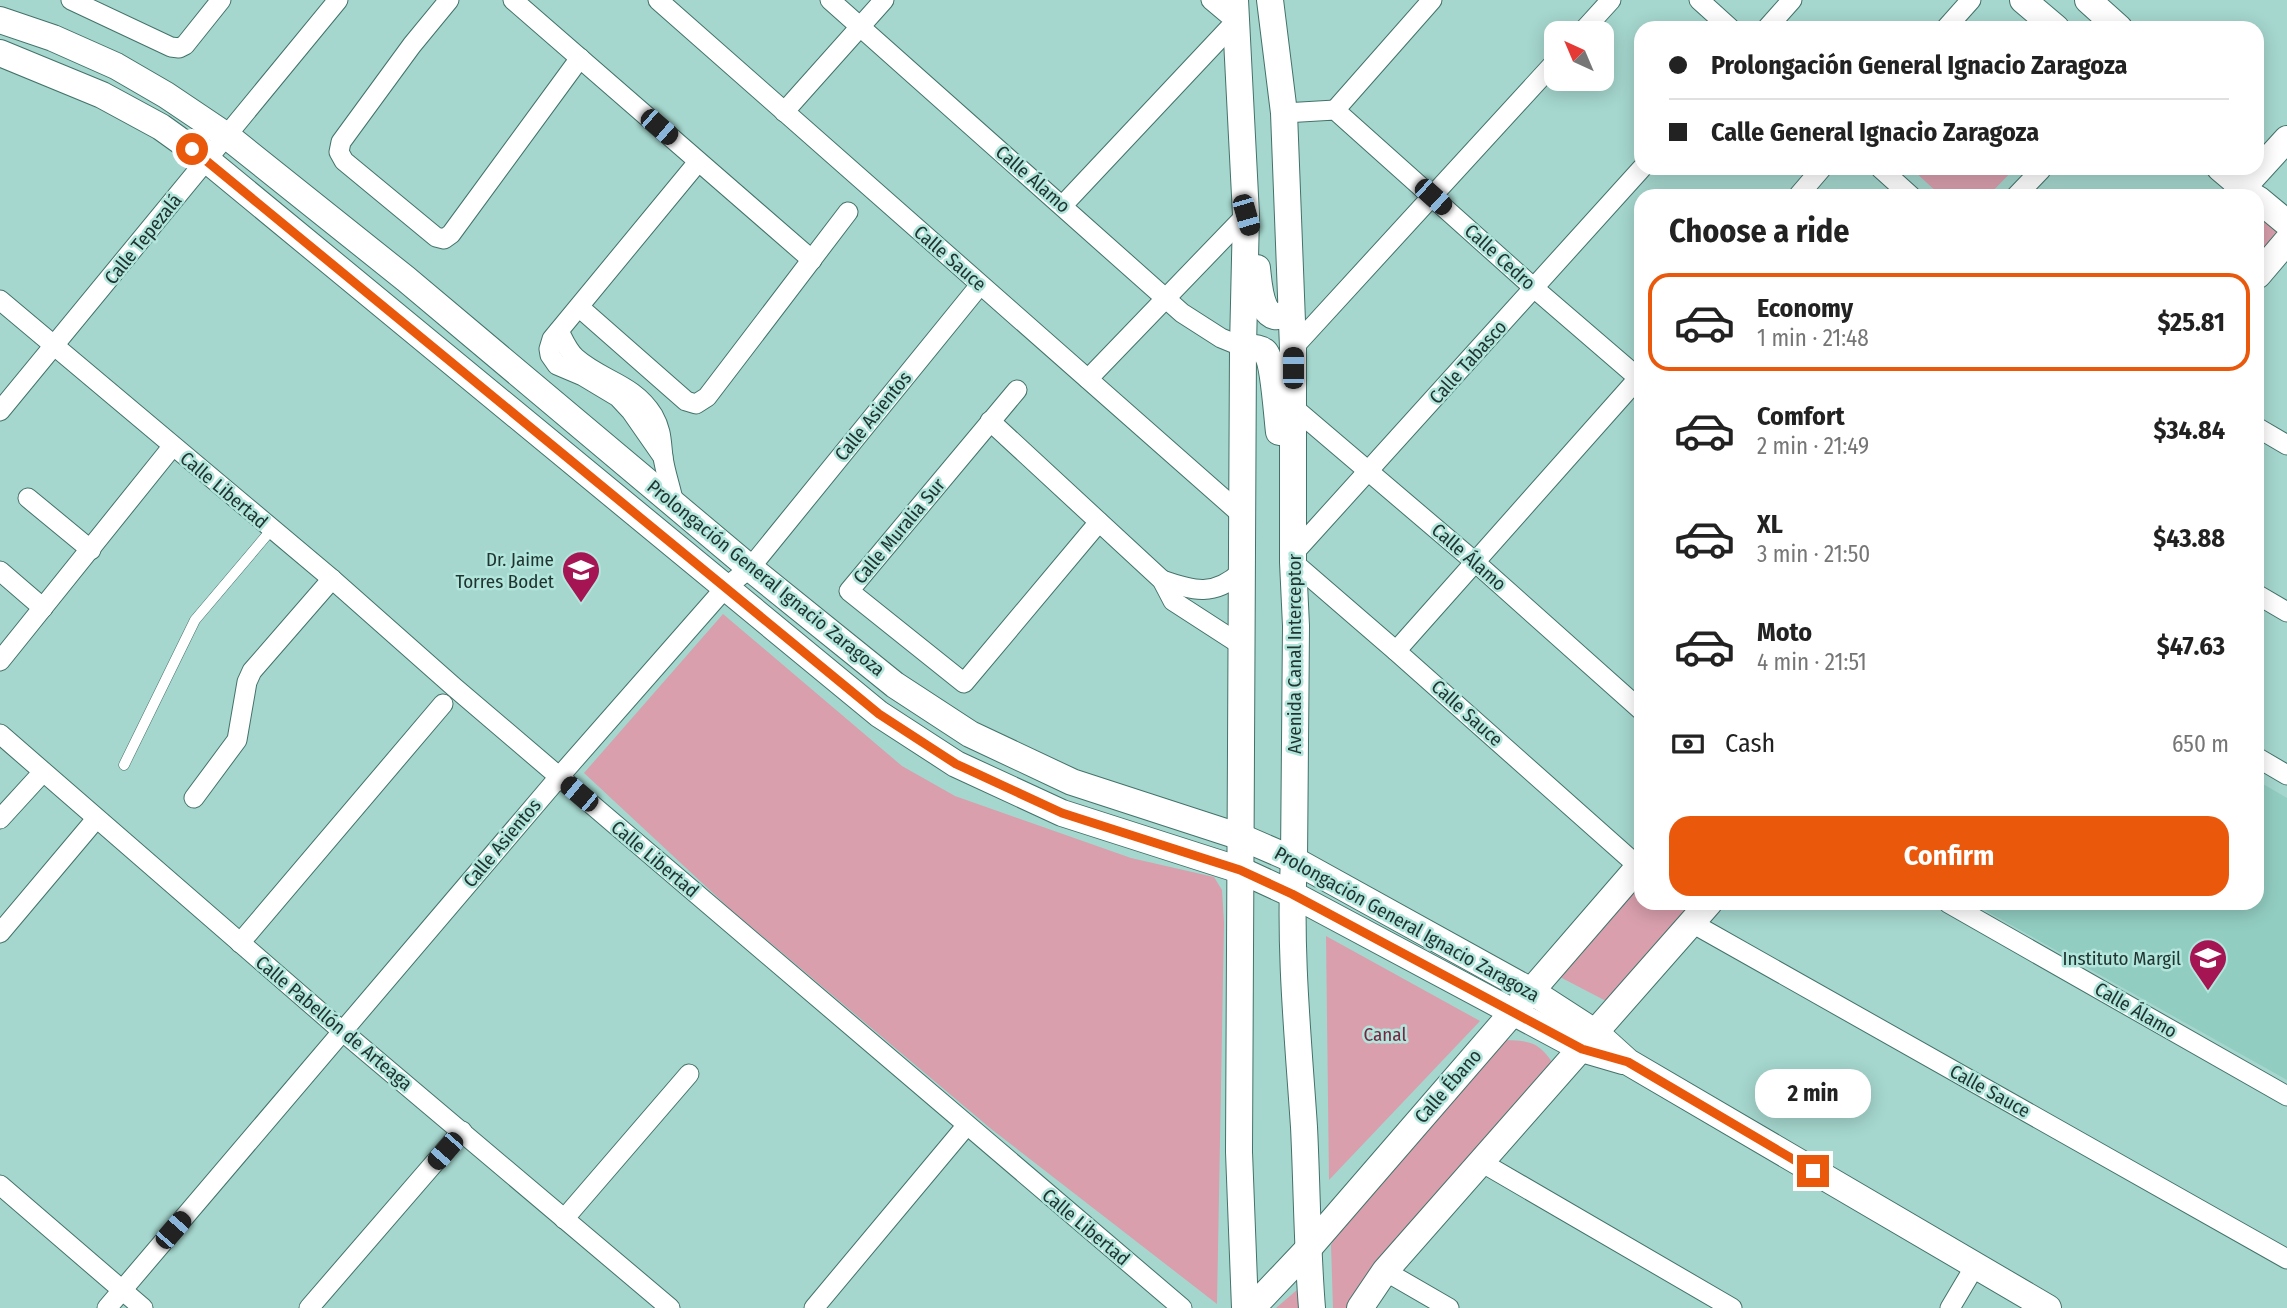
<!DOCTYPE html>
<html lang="en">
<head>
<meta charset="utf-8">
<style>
  body { margin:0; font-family:"Fira Sans Condensed",sans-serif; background:#f2f2f2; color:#222; height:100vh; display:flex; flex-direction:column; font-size:26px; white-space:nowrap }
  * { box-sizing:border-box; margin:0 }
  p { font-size:23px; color:#767676 }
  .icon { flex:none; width:38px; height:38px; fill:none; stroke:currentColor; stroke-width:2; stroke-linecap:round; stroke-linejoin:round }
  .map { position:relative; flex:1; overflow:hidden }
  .panel { position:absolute; left:1634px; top:189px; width:630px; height:721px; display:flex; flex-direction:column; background:#fff; border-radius:21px; box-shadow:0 4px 18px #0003 }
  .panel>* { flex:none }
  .banner { position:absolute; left:1634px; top:21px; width:630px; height:154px; border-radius:21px; box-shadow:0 4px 18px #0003; display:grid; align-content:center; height:154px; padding:0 35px; background:#fff }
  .needle { width:46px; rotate:316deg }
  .tools { position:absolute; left:1544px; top:21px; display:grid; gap:14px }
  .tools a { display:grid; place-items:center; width:70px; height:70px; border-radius:14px; background:#fff; box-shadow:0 4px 18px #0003; font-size:35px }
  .end { position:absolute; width:32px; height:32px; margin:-16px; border:9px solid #ea580c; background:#fff; box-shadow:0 0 0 4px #fff }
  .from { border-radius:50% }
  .bubble { position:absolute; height:49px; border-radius:21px; background:#fff; box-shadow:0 4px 18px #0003; font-size:23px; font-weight:700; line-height:49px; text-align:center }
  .car { position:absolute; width:21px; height:42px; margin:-21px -10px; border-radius:9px; box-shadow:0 0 5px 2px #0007; background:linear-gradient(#222 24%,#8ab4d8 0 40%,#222 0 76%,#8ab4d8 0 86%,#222 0) }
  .banner b { display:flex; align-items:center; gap:24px; height:66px; font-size:26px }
  .banner b+b { border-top:2px solid #e0e0e0 }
  .banner i { width:18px; height:18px; background:#222 }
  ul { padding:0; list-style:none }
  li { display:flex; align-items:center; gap:21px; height:98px; margin:0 14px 10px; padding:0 21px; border:4px solid transparent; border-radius:21px }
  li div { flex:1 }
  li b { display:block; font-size:26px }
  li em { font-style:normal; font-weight:700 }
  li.on { border-color:#ea580c }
  li>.icon { width:63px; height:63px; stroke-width:1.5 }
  h2 { padding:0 35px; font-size:32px; line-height:84px }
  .pay { display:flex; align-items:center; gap:18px; height:77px; padding:0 35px; font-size:26px }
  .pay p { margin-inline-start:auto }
  .cta { display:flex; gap:14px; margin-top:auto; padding:14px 35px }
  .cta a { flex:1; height:80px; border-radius:21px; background:#ea580c; color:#fff; font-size:28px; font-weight:700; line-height:80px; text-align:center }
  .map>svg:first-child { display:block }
  .built { fill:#92cdc2 }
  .green { fill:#d99fad }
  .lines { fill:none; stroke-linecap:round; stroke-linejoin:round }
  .lane-casing { stroke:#43726a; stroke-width:11 }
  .street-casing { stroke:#43726a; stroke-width:21 }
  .secondary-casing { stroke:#43726a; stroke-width:28 }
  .lane { stroke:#fff; stroke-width:10 }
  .street { stroke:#fff; stroke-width:19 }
  .secondary { stroke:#fff; stroke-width:26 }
  .route { stroke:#ea580c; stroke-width:9 }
  .labels { text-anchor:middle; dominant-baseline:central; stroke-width:5; stroke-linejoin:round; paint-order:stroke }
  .street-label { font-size:19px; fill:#203431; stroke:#b2e5db }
  .poi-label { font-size:19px; fill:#203431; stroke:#b2e5db; text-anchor:end }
  .park-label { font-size:19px; fill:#752742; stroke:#b2e5db }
</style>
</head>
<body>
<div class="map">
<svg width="2287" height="1308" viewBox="0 0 2287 1308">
  <rect width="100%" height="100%" fill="#a5d7ce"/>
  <polygon class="built" points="2258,781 2287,798 2287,1080 1972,903 2258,903"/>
  <g class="green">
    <polygon points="1911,168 2015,168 1988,196 1941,196"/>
    <polygon points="2258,212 2286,226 2258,261"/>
    <polygon points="723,614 902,766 955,796 1131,858 1214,877 1222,890 1224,923 1217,1304 990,1128 729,908 584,773"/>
    <polygon points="1641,882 1642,903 1696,903 1606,1001 1558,976"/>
    <polygon points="1326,936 1480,1021 1329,1180"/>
    <path d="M1505,1040C1531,1041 1539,1042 1554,1065L1348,1308H1333L1331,1245L1339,1231Z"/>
    <polygon points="1298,1289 1298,1308 1276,1308"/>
  </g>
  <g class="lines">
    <defs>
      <polyline id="lane" points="124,765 195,620 272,529"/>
      <g id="street">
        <polyline points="71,0 171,47 179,48 185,45 221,0"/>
        <polyline points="449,0 412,45 341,142 339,152 344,161 436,237 444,239 451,234 580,58"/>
        <polyline points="513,0 812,260"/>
        <polyline points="658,0 1242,515"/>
        <polyline points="830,0 1182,313 1221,338 1243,347"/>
        <polyline points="1699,0 1730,28"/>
        <polyline points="1767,28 1792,0"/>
        <polyline points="1946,28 1971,0"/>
        <polyline points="1581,33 1611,0"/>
        <polyline points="1335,110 1432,0"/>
        <polyline points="784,112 884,0"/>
        <polyline points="1284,113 1335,110 1534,288 1642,381"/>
        <polyline points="1880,168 1911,196"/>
        <polyline points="1798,196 1822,168"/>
        <polyline points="2016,196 2041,170"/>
        <polyline points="1063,205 1236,21 1211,0"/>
        <polyline points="0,300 332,579 454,687 1182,1308"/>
        <polyline points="579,307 686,401 696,404 707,397 848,212"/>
        <path d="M559,331C564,341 568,351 576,358C602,381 633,383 653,415C662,431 661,440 663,457C665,472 671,488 674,504"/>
        <polyline points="1293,348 1556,61"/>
        <polyline points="1088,379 1246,215"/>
        <polyline points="1017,390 849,591 964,683 1099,522"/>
        <polyline points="1293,407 1475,562 1642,711"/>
        <polyline points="0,411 338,0"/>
        <polyline points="990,421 1162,580 1173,601 1241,645"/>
        <polyline points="2258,428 2287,445"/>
        <polyline points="663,457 631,411 618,397 583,376 557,365 550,355 549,349 552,339 698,162"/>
        <polyline points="28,498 91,550"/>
        <polyline points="1293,554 1642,168"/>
        <polyline points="1293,562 1396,651 1638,866"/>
        <polyline points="0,571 43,608"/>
        <path d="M1162,580C1194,591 1214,597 1241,572"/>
        <polyline points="2258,595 2287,612"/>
        <polyline points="1396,651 1642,374"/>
        <polyline points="0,661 172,447"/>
        <polyline points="0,734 342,1031 670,1308"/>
        <polyline points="2258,758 2287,775"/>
        <polyline points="194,798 237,740 247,682 252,671 332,579"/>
        <polyline points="0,819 43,772"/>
        <polyline points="1948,903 2287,1096"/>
        <polyline points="1692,923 2287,1259"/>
        <polyline points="0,933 96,819"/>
        <polyline points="240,943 443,704"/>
        <polyline points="1481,1162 1732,1308"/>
        <polyline points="0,1185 143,1308"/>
        <polyline points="564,1219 689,1074"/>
        <polyline points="1385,1271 1449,1308"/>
        <polyline points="107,1308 559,777 725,588 750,568 980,285"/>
        <polyline points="309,1308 462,1131"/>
        <polyline points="814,1308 967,1125"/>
        <polyline points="1950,1308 1975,1266"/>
      </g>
      <g id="secondary">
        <polyline points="1235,0 1246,215 1243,347 1239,1152 1245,1308"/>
        <path d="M1270,0L1284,113L1293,348V562L1296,626L1294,860C1289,949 1298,1037 1304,1127C1307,1187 1307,1247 1312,1308"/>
        <polyline points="2023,0 2056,28"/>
        <polyline points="2088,0 2119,28"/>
        <polyline points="0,20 53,38 116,66 166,95 227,136 406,279 750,568 895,685 970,734 1072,782 1241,837 1294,860 1531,991 1596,1033 1628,1062 2048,1308"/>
        <polyline points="0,53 102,95 161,127 207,160 879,714 956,764 1062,813 1240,870 1292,894 1582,1049 1623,1061"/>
        <polyline points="2220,168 2253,196"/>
        <polyline points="2235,196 2287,139"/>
        <polyline points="2258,199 2287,223"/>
        <path d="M1257,268C1259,286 1261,333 1291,310"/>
        <polyline points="2258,275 2287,241"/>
        <path d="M1243,347C1249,348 1260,347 1265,352C1274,361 1277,417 1279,432"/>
        <polyline points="1252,1308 1308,1249 1642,863"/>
        <polyline points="1360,1308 1385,1271 1709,903"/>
      </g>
    </defs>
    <use href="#lane" class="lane-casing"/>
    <use href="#street" class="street-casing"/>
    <use href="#secondary" class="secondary-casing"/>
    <use href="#lane" class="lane"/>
    <use href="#street" class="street"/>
    <use href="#secondary" class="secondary"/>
  </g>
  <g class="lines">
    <polyline class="route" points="192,149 879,714 956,764 1062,813 1240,870 1292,894 1582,1049 1628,1062 1813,1171"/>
  </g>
  <defs>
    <symbol id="school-pin" viewBox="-11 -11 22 30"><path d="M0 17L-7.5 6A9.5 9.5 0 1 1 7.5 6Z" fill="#a51453" stroke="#b2e5db"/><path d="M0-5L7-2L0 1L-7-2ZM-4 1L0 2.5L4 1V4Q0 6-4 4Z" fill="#fff"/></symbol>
  </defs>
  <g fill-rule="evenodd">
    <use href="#school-pin" x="559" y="548" width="44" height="60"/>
    <use href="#school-pin" x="2186" y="936" width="44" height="60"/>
  </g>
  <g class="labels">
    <g class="street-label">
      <text transform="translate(1033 179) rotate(41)">Calle Álamo</text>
      <text transform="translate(143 239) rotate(-51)">Calle Tepezalá</text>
      <text transform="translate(1500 257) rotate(42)">Calle Cedro</text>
      <text transform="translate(950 258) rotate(41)">Calle Sauce</text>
      <text transform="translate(1468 362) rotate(-48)">Calle Tabasco</text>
      <text transform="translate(873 416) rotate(-51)">Calle Asientos</text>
      <text transform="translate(224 490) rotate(40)">Calle Libertad</text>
      <text transform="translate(899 531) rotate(-50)">Calle Muralia Sur</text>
      <text transform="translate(1469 557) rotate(41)">Calle Álamo</text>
      <text transform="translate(766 578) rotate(39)">Prolongación General Ignacio Zaragoza</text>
      <text transform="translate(1294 654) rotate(-90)">Avenida Canal Interceptor</text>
      <text transform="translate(1467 713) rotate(42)">Calle Sauce</text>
      <text transform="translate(502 843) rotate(-50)">Calle Asientos</text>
      <text transform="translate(655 859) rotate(40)">Calle Libertad</text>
      <text transform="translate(1407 924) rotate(29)">Prolongación General Ignacio Zaragoza</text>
      <text transform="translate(2136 1010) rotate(30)">Calle Álamo</text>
      <text transform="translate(334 1023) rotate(40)">Calle Pabellón de Arteaga</text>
      <text transform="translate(1448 1086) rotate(-49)">Calle Ébano</text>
      <text transform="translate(1990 1091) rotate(29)">Calle Sauce</text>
      <text transform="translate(1086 1227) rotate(40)">Calle Libertad</text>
    </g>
    <g class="poi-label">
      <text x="554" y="559">Dr. Jaime<tspan x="554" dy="22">Torres Bodet</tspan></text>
      <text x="2181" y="958">Instituto Margil</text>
    </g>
    <g class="park-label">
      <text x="1385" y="1034">Canal</text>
    </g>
  </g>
</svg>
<div class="tools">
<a><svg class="needle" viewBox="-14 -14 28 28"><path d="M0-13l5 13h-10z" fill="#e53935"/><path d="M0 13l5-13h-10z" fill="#767676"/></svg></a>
</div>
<i class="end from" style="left:192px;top:149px"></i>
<i class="end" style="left:1813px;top:1171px"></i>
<div class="bubble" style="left:1755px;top:1069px;width:116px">2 min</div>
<i class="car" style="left:659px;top:127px;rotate:131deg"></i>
<i class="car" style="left:1433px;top:197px;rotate:132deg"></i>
<i class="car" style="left:1246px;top:215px;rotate:164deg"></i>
<i class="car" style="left:1293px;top:368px;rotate:0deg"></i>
<i class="car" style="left:579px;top:794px;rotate:310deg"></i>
<i class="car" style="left:445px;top:1151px;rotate:221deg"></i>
<i class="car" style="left:173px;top:1230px;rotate:41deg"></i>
<div class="banner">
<b><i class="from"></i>Prolongación General Ignacio Zaragoza</b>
<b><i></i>Calle General Ignacio Zaragoza</b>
</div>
<section class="panel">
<h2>Choose a ride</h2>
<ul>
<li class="on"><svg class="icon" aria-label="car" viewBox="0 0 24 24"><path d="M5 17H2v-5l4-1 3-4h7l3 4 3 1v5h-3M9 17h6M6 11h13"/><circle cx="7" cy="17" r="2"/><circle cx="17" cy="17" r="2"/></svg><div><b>Economy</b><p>1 min · 21:48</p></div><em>$25.81</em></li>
<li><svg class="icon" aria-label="car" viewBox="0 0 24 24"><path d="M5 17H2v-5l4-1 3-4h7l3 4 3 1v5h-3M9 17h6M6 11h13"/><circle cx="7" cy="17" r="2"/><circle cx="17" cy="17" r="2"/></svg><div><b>Comfort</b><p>2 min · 21:49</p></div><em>$34.84</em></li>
<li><svg class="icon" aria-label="car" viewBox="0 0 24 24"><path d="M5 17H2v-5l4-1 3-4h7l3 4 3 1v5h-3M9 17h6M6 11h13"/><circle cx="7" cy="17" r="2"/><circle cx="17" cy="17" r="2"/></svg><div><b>XL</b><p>3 min · 21:50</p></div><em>$43.88</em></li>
<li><svg class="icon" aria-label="car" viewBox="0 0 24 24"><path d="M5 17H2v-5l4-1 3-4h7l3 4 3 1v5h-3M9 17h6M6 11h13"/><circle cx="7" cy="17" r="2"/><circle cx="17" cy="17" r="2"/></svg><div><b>Moto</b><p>4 min · 21:51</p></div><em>$47.63</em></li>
</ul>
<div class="pay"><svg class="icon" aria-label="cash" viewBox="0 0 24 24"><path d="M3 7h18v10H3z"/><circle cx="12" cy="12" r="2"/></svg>Cash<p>650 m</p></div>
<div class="cta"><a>Confirm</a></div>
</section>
</div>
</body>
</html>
